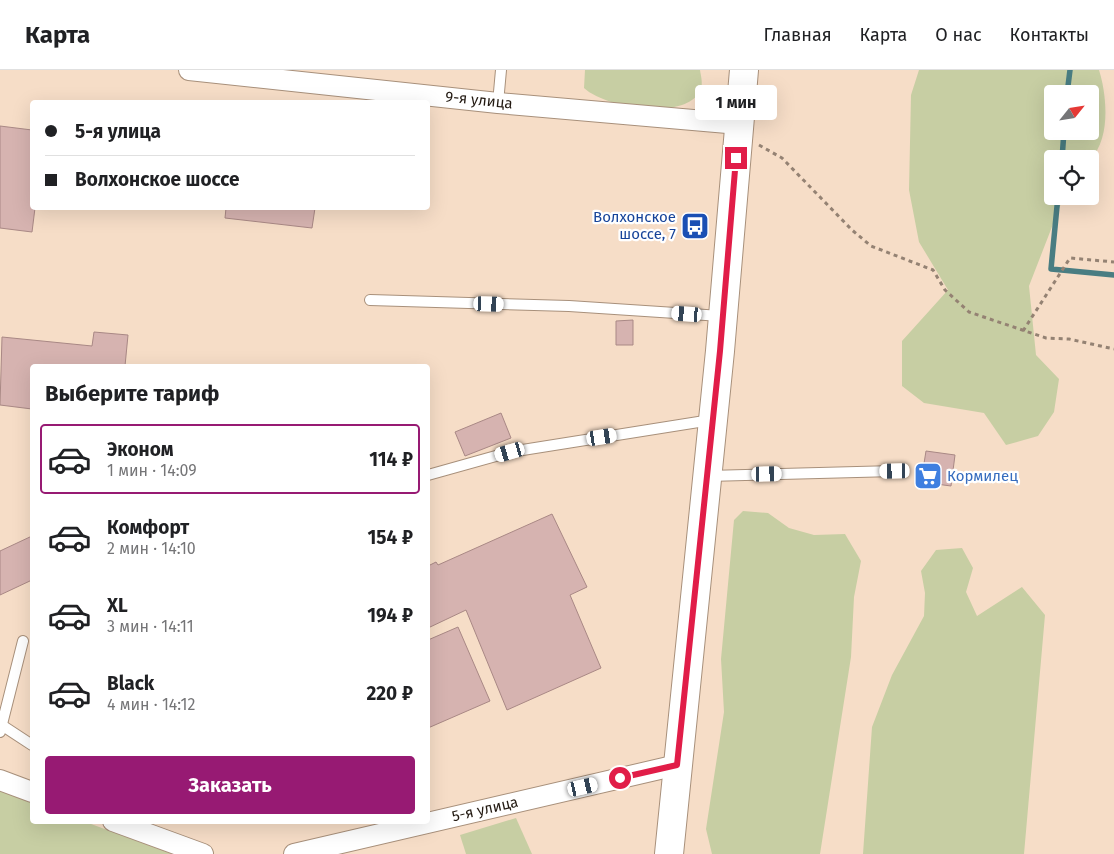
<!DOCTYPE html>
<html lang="ru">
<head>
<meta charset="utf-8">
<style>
  body { margin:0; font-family:"Fira Sans",sans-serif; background:#f6f6f6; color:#202124; height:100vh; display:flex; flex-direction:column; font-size:19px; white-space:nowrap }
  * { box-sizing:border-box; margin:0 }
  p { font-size:16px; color:#757577 }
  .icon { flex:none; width:28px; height:28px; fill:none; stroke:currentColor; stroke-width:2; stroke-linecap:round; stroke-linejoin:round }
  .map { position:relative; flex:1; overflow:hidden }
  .details { position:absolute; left:30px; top:294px; width:400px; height:460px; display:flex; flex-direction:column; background:#fff; border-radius:5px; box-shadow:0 5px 20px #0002 }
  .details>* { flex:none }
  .guide { position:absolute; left:30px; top:30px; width:400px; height:110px; border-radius:5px; box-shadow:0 5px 20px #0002; display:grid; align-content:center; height:110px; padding:0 15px; background:#fff }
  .needle { width:32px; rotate:60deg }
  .buttons { position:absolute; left:1044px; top:15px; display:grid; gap:10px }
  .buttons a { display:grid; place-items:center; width:55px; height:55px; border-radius:5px; background:#fff; box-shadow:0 5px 20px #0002; font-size:25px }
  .end { position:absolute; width:22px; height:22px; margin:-11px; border:6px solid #e11d48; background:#fff; box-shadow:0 0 0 2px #fff }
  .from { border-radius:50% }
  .bubble { position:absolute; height:35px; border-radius:5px; background:#fff; box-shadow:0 5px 20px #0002; font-size:16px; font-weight:700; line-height:35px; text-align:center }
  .car { position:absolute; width:15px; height:30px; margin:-15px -8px; border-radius:6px; box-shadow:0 0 4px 1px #0007; background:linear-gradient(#fff 24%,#345 0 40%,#fff 0 76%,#345 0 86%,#fff 0) }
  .guide b { display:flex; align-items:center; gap:18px; height:48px; font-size:19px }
  .guide b+b { border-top:1px solid #e0e0e0 }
  .guide i { width:12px; height:12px; background:#202124 }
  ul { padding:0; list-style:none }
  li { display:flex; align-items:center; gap:15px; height:70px; margin:0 10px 8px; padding:0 5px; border:2px solid transparent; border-radius:5px }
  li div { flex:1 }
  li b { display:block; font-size:19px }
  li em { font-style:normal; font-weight:700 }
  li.on { border-color:#971a73 }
  li>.icon { width:45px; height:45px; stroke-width:1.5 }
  h2 { padding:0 15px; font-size:22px; line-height:60px }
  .button { display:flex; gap:10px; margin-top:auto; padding:10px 15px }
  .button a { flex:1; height:58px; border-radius:5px; background:#971a73; color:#fff; font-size:20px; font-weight:700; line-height:58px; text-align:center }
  header { display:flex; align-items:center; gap:30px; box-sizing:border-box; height:70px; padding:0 25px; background:#fff; border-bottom:1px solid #e0e0e0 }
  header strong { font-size:24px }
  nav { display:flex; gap:28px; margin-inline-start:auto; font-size:18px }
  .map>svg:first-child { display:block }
  .green { fill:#c7cea3; fill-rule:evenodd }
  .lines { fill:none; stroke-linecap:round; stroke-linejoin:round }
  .stream { stroke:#497d82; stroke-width:5.5 }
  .building { fill:#d6b3b0; stroke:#a98885 }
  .service-casing { stroke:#a8907b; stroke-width:12 }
  .minor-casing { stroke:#a8907b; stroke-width:22 }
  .secondary-casing { stroke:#a8907b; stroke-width:30 }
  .path { stroke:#948273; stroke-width:3; stroke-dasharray:4 4; stroke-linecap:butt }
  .service { stroke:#fff; stroke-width:10 }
  .minor { stroke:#fff; stroke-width:20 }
  .secondary { stroke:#fff; stroke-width:28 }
  .route { stroke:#e11d48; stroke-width:6 }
  .labels { text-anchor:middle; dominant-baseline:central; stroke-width:4.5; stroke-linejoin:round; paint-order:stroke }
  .street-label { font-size:15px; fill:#221911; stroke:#fff }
  .transit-label { font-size:15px; fill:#164399; stroke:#fff; text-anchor:end }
  .shop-label { font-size:15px; fill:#366cbe; stroke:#fff; text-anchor:start }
</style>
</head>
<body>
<header>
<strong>Карта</strong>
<nav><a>Главная</a><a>Карта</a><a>О нас</a><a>Контакты</a></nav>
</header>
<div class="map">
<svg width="1114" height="784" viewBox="0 0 1114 784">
  <rect width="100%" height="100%" fill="#f6ddc7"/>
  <g class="green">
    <path d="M585,0H700C701,7 704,16 699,23C680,51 604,37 584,18Z"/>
    <path d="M919,0H1099C1107,25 1111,70 1090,89H1052V126H1064L1029,216L1036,285L1059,309L1054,342L1038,366L1006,375L984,343L924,333L902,316V271L948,220L919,172L909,120L911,25ZM1052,24H1090V61H1052Z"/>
    <polygon points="743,441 768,443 789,458 814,465 845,464 861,491 854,527 851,587 820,784 712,784 706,759 724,642 721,589 734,450"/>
    <polygon points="962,478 973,498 966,522 977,546 1022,517 1045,545 1024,784 863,784 872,657 892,605 924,546 925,523 921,501 936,480"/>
    <polygon points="0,720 32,732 32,751 83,751 172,784 0,784"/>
    <polygon points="516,748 532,784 466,784 460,765"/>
  </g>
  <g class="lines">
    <g class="stream">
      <polyline points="1067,24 1070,0"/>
      <polyline points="1062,89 1064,61"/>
      <polyline points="1058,126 1051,199 1114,205"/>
    </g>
  </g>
  <g class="building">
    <polygon points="0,56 32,60 32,138 35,138 32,162 0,158"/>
    <polygon points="226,138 315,138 312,158 225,148"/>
    <polygon points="633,250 633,275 616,275 616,251"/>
    <polygon points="94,262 128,265 125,296 32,296 32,339 0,335 2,267 92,276"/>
    <polygon points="501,343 511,368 465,386 455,362"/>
    <polygon points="926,381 955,385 951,416 921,412"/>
    <polygon points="552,444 587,517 570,525 601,598 507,640 466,540 428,558 428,496 436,492 438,495"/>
    <polygon points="32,466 32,510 0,525 0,481"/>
    <polygon points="458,557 490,631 428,658 428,570"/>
  </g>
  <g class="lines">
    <defs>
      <g id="service">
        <polyline points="498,33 501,0"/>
        <polyline points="370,230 569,236 721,246"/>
        <polyline points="428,405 510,382 711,350"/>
        <polyline points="708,406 895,401"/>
        <polyline points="0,654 32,675"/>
        <polyline points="0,662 23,571"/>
      </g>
      <g id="minor">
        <polyline points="189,0 498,33 739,54"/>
        <polyline points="0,710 32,722"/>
        <polyline points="113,751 203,784"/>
        <polyline points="294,784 677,695"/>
      </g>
      <polyline id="secondary" points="669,784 720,281 744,0"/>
    </defs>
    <use href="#service" class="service-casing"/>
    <use href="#minor" class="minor-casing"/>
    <use href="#secondary" class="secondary-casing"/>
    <g class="path">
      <polyline points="759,75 782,88 852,160 871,176 933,200 945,220 969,242 1046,268 1069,269 1114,279"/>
      <polyline points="1023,261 1070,188 1114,192"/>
    </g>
    <use href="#service" class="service"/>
    <use href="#minor" class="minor"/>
    <use href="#secondary" class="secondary"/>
  </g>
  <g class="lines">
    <polyline class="route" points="620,708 677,695 720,281 736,88"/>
  </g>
  <defs>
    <symbol id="bus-square" viewBox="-11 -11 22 22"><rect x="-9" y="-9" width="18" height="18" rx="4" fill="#1a4fb4" stroke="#fff"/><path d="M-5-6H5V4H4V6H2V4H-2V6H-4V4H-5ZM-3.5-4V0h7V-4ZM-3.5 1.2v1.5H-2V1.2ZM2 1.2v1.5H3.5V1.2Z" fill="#fff"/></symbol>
    <symbol id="supermarket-square" viewBox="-11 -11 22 22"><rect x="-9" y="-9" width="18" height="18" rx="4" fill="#3f7fe0" stroke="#fff"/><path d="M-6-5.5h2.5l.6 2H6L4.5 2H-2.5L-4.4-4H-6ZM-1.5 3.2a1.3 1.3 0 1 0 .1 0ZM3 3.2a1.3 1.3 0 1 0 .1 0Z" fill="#fff"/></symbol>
  </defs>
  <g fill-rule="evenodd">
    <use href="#bus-square" x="679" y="140" width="32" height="32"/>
    <use href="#supermarket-square" x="912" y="390" width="32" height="32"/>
  </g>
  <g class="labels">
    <g class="street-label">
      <text transform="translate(479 30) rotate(6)">9-я улица</text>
      <text transform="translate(485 739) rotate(-13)">5-я улица</text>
    </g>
    <g class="transit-label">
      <text x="676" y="147">Волхонское<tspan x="676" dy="17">шоссе, 7</tspan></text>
    </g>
    <g class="shop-label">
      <text x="947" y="406">Кормилец</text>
    </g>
  </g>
</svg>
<div class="buttons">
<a><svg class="needle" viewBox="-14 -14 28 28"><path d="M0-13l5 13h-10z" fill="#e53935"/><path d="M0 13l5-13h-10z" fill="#757577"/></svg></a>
<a><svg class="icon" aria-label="locate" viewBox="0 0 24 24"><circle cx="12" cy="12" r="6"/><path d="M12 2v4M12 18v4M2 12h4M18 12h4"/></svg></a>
</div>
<i class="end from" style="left:620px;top:708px"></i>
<i class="end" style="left:736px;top:88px"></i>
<div class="bubble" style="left:695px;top:15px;width:82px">1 мин</div>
<i class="car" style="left:489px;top:234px;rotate:92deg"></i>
<i class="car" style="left:687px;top:244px;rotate:274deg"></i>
<i class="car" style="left:602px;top:367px;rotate:81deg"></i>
<i class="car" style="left:510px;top:382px;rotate:254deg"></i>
<i class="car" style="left:895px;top:401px;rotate:269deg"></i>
<i class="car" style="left:767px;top:404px;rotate:89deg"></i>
<i class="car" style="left:583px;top:717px;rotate:77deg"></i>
<div class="guide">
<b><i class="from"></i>5-я улица</b>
<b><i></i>Волхонское шоссе</b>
</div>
<section class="details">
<h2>Выберите тариф</h2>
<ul>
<li class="on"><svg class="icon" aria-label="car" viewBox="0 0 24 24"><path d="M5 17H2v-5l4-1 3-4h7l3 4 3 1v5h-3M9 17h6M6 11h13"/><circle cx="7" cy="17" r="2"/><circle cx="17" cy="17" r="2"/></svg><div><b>Эконом</b><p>1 мин · 14:09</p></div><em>114 ₽</em></li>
<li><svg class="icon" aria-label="car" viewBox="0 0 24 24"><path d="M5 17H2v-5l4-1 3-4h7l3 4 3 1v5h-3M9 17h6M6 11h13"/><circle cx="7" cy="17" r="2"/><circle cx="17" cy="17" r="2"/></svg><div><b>Комфорт</b><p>2 мин · 14:10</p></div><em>154 ₽</em></li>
<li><svg class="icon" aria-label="car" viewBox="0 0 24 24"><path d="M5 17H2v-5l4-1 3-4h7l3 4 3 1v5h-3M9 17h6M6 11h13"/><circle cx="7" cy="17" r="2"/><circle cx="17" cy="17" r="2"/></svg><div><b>XL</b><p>3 мин · 14:11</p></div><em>194 ₽</em></li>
<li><svg class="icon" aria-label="car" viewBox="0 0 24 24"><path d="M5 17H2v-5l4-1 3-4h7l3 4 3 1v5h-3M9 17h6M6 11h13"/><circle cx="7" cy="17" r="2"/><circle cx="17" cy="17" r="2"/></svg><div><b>Black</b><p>4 мин · 14:12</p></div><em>220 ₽</em></li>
</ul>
<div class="button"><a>Заказать</a></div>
</section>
</div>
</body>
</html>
